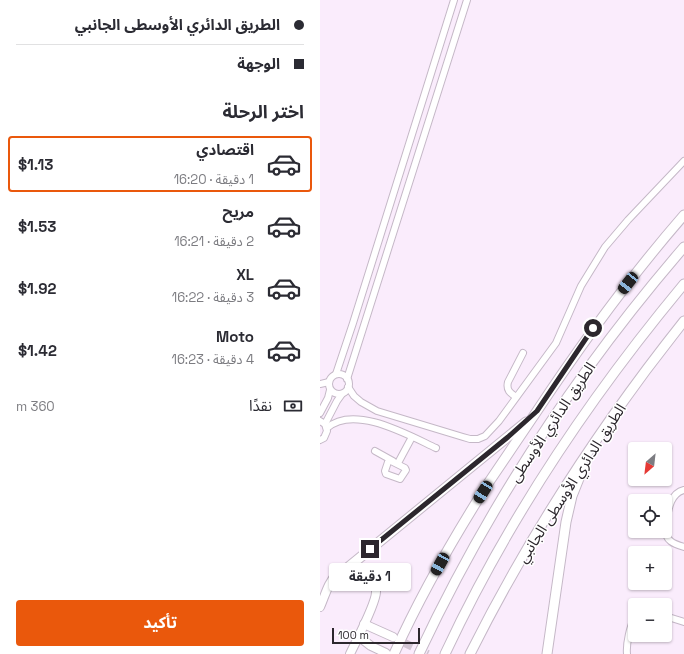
<!DOCTYPE html>
<html lang="ar">
<head>
<meta charset="utf-8">
<style>
  body { margin:0; font-family:"Space Grotesk","Noto Sans Arabic",sans-serif; background:#f2f2f3; color:#2b2b33; direction:rtl; height:100vh; display:flex; flex-direction:column; font-size:15px; white-space:nowrap }
  * { box-sizing:border-box; margin:0 }
  p { font-size:13px; color:#7c7c81 }
  .icon { flex:none; width:22px; height:22px; fill:none; stroke:currentColor; stroke-width:2; stroke-linecap:round; stroke-linejoin:round }
  .map { position:relative; flex:1; overflow:hidden; direction:ltr }
  .details { display:flex; flex-direction:column; background:#fff; width:320px }
  .details>* { flex:none }
  .hud { display:grid; align-content:center; height:88px; padding:0 16px; background:#fff }
  .needle { width:26px; rotate:208deg }
  .tools { position:absolute; left:308px; top:442px; display:grid; gap:8px }
  .tools a { display:grid; place-items:center; width:44px; height:44px; border-radius:4px; background:#fff; box-shadow:0 1px 3px #0004; font-size:20px }
  .scale { position:absolute; left:12px; bottom:10px; width:88px; box-sizing:border-box; padding-left:4px; border:2px solid #2c272d; border-top:0; font-size:11px; line-height:14px; white-space:nowrap; color:#2c272d; -webkit-text-stroke:3px #fff; paint-order:stroke }
  .end { position:absolute; width:18px; height:18px; margin:-9px; border:5px solid #2c272d; background:#fff; box-shadow:0 0 0 2px #fff }
  .from { border-radius:50% }
  .bubble { position:absolute; height:28px; border-radius:4px; background:#fff; box-shadow:0 1px 3px #0004; font-size:13px; font-weight:700; line-height:28px; text-align:center; direction:rtl }
  .car { position:absolute; width:12px; height:24px; margin:-12px -6px; border-radius:5px; box-shadow:0 0 3px 1px #0007; background:linear-gradient(#222 24%,#8ab4d8 0 40%,#222 0 76%,#8ab4d8 0 86%,#222 0) }
  .hud b { display:flex; align-items:center; gap:14px; height:38px; font-size:15px }
  .hud b+b { border-top:1px solid #e1e1e2 }
  .hud i { width:10px; height:10px; background:#2b2b33 }
  ul { padding:0; list-style:none }
  li { display:flex; align-items:center; gap:12px; height:56px; margin:0 8px 6px; padding:0 8px; border:2px solid transparent; border-radius:4px }
  li div { flex:1 }
  li b { display:block; font-size:15px }
  li em { font-style:normal; font-weight:700 }
  li.active { border-color:#ea580c }
  li>.icon { width:36px; height:36px; stroke-width:1.5 }
  h2 { padding:0 16px; font-size:18px; line-height:48px }
  .pay { display:flex; align-items:center; gap:10px; height:44px; padding:0 16px; font-size:15px }
  .pay p { margin-inline-start:auto }
  .button { display:flex; gap:8px; margin-top:auto; padding:8px 16px }
  .button a { flex:1; height:46px; border-radius:4px; background:#ea580c; color:#fff; font-size:16px; font-weight:700; line-height:46px; text-align:center }
  main { display:flex; flex:1; min-height:0 }
  .map>svg:first-child { display:block }
  .lines { fill:none; stroke-linecap:round; stroke-linejoin:round }
  .major-tunnel { stroke:#d1c5d3; stroke-width:8; stroke-dasharray:8 4; stroke-linecap:butt }
  .minor-casing { stroke:#c5b8c7; stroke-width:8 }
  .major-casing { stroke:#c5b8c7; stroke-width:10 }
  .highway-casing { stroke:#c5b8c7; stroke-width:11 }
  .minor { stroke:#fff; stroke-width:6 }
  .major { stroke:#fff; stroke-width:8 }
  .highway { stroke:#fff; stroke-width:9 }
  .route { stroke:#2c272d; stroke-width:5 }
  .labels { text-anchor:middle; dominant-baseline:central; stroke-width:3; stroke-linejoin:round; paint-order:stroke }
  .street-label { font-size:15px; fill:#2c272d; stroke:#fff }
</style>
</head>
<body>
<main>
<div class="map">
<svg width="364" height="654" viewBox="0 0 364 654">
  <rect width="100%" height="100%" fill="#faecfc"/>
  <g class="lines">
    <polyline class="major-tunnel" points="74,638 108,654"/>
    <defs>
      <g id="minor">
        <circle cx="19" cy="384" r="10"/>
        <polyline points="16,374 33,323 134,0"/>
        <polyline points="27,379 147,0"/>
        <polyline points="0,384 9,382"/>
        <polyline points="28,387 34,396 41,402 57,411 143,437 150,439 158,439 165,436 179,421 236,343 261,286 285,247 308,220 364,161"/>
        <path d="M196,397C190,393 186,390 188,382L203,353"/>
        <polyline points="0,413 8,398 10,390"/>
        <polyline points="0,421 5,424 7,431 4,438 0,440"/>
        <polyline points="5,424 17,401 22,394"/>
        <path d="M7,428C34,404 88,435 116,448"/>
        <polyline points="55,451 73,461"/>
        <polygon points="71,461 85,468 86,470 80,479 66,474 65,471 68,462"/>
        <polyline points="78,463 92,437"/>
        <path d="M364,490C348,494 348,515 345,528C345,541 354,544 364,547"/>
        <polyline points="345,616 364,622"/>
        <path d="M307,654C306,644 310,626 315,617"/>
      </g>
      <g id="major">
        <path d="M0,607C5,596 8,582 17,574C32,560 57,571 56,592C56,604 36,641 30,654"/>
        <polyline points="44,624 73,637"/>
        <polyline points="38,636 51,646 66,653"/>
      </g>
      <g id="highway">
        <polyline points="26,569 206,422"/>
        <path d="M74,654C101,594 134,537 169,482C185,458 201,435 217,411C262,343 310,277 364,215"/>
        <path d="M99,654C168,507 258,370 364,247"/>
        <path d="M125,654C187,521 270,397 364,284"/>
        <path d="M150,654C209,536 282,424 364,321"/>
        <polyline points="227,654 246,522 252,496 264,466"/>
      </g>
    </defs>
    <use href="#minor" class="minor-casing"/>
    <use href="#major" class="major-casing"/>
    <use href="#highway" class="highway-casing"/>
    <use href="#minor" class="minor"/>
    <use href="#major" class="major"/>
    <use href="#highway" class="highway"/>
  </g>
  <g class="lines">
    <polyline class="route" points="50,549 188,437 217,411 273,328"/>
  </g>
  <g class="labels">
    <g class="street-label">
      <text transform="translate(232 422) rotate(-56)">الطريق الدائري الأوسطى</text>
      <text transform="translate(251 483) rotate(-57)">الطريق الدائري الأوسطى الجانبي</text>
    </g>
  </g>
</svg>
<div class="tools">
<a><svg class="needle" viewBox="-14 -14 28 28"><path d="M0-13l5 13h-10z" fill="#e53935"/><path d="M0 13l5-13h-10z" fill="#7c7c81"/></svg></a>
<a><svg class="icon" aria-label="locate" viewBox="0 0 24 24"><circle cx="12" cy="12" r="6"/><path d="M12 2v4M12 18v4M2 12h4M18 12h4"/></svg></a>
<a>+</a>
<a>−</a>
</div>
<div class="scale">100 m</div>
<i class="end from" style="left:273px;top:328px"></i>
<i class="end" style="left:50px;top:549px"></i>
<div class="bubble" style="left:9px;top:563px;width:82px">1 دقيقة</div>
<i class="car" style="left:308px;top:283px;rotate:218deg"></i>
<i class="car" style="left:163px;top:492px;rotate:212deg"></i>
<i class="car" style="left:120px;top:564px;rotate:209deg"></i>
</div>
<section class="details">
<div class="hud">
<b><i class="from"></i>الطريق الدائري الأوسطى الجانبي</b>
<b><i></i>الوجهة</b>
</div>
<h2>اختر الرحلة</h2>
<ul>
<li class="active"><svg class="icon" aria-label="car" viewBox="0 0 24 24"><path d="M5 17H2v-5l4-1 3-4h7l3 4 3 1v5h-3M9 17h6M6 11h13"/><circle cx="7" cy="17" r="2"/><circle cx="17" cy="17" r="2"/></svg><div><b>اقتصادي</b><p>1 دقيقة · 16:20</p></div><em>$1.13</em></li>
<li><svg class="icon" aria-label="car" viewBox="0 0 24 24"><path d="M5 17H2v-5l4-1 3-4h7l3 4 3 1v5h-3M9 17h6M6 11h13"/><circle cx="7" cy="17" r="2"/><circle cx="17" cy="17" r="2"/></svg><div><b>مريح</b><p>2 دقيقة · 16:21</p></div><em>$1.53</em></li>
<li><svg class="icon" aria-label="car" viewBox="0 0 24 24"><path d="M5 17H2v-5l4-1 3-4h7l3 4 3 1v5h-3M9 17h6M6 11h13"/><circle cx="7" cy="17" r="2"/><circle cx="17" cy="17" r="2"/></svg><div><b>XL</b><p>3 دقيقة · 16:22</p></div><em>$1.92</em></li>
<li><svg class="icon" aria-label="car" viewBox="0 0 24 24"><path d="M5 17H2v-5l4-1 3-4h7l3 4 3 1v5h-3M9 17h6M6 11h13"/><circle cx="7" cy="17" r="2"/><circle cx="17" cy="17" r="2"/></svg><div><b>Moto</b><p>4 دقيقة · 16:23</p></div><em>$1.42</em></li>
</ul>
<div class="pay"><svg class="icon" aria-label="cash" viewBox="0 0 24 24"><path d="M3 7h18v10H3z"/><circle cx="12" cy="12" r="2"/></svg>نقدًا<p>360 m</p></div>
<div class="button"><a>تأكيد</a></div>
</section>
</main>
</body>
</html>
